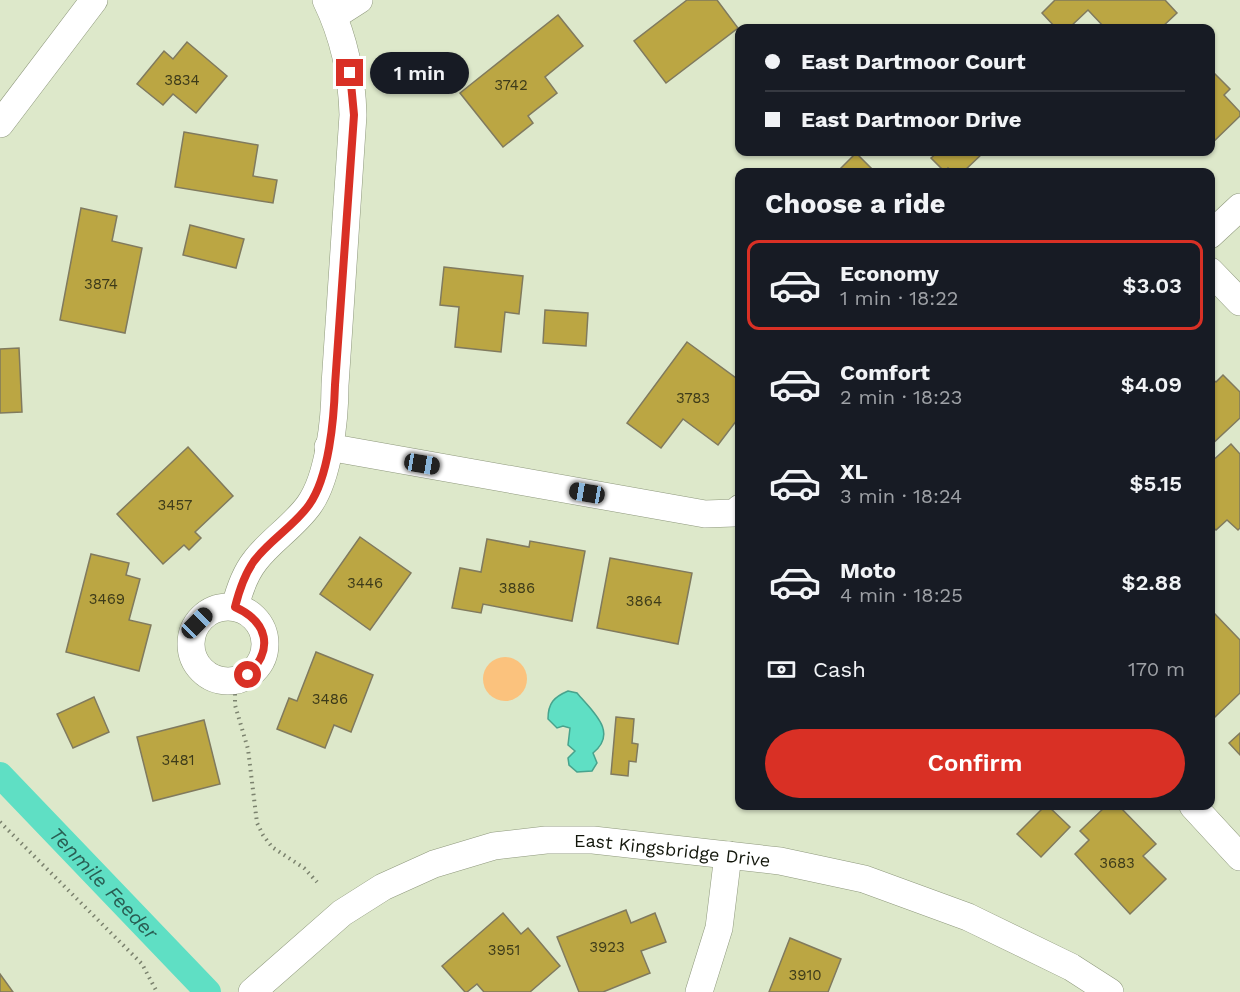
<!DOCTYPE html>
<html lang="en">
<head>
<meta charset="utf-8">
<style>
  body { margin:0; font-family:"Work Sans",sans-serif; background:#242831; color:#f1f3f6; height:100vh; display:flex; flex-direction:column; font-size:22px; white-space:nowrap }
  * { box-sizing:border-box; margin:0 }
  p { font-size:20px; color:#9ea1a6 }
  .icon { flex:none; width:33px; height:33px; fill:none; stroke:currentColor; stroke-width:2; stroke-linecap:round; stroke-linejoin:round }
  .map { position:relative; flex:1; overflow:hidden }
  .sheet { position:absolute; left:735px; top:168px; width:480px; height:642px; display:flex; flex-direction:column; background:#171b24; border-radius:12px; box-shadow:0 2px 4px #0004 }
  .sheet>* { flex:none }
  .guide { position:absolute; left:735px; top:24px; width:480px; height:132px; border-radius:12px; box-shadow:0 2px 4px #0004; display:grid; align-content:center; height:132px; padding:0 30px; background:#171b24 }
  .end { position:absolute; width:27px; height:27px; margin:-14px; border:8px solid #d93025; background:#fff; box-shadow:0 0 0 3px #fff }
  .from { border-radius:50% }
  .bubble { position:absolute; height:42px; border-radius:21px; background:#171b24; box-shadow:0 2px 4px #0004; font-size:20px; font-weight:600; line-height:42px; text-align:center }
  .car { position:absolute; width:18px; height:36px; margin:-18px -9px; border-radius:8px; box-shadow:0 0 4px 2px #0007; background:linear-gradient(#222 24%,#8ab4d8 0 40%,#222 0 76%,#8ab4d8 0 86%,#222 0) }
  .guide b { display:flex; align-items:center; gap:21px; height:57px; font-size:22px }
  .guide b+b { border-top:2px solid #363941 }
  .guide i { width:15px; height:15px; background:#f1f3f6 }
  ul { padding:0; list-style:none }
  li { display:flex; align-items:center; gap:18px; height:90px; margin:0 12px 9px; padding:0 18px; border:3px solid transparent; border-radius:12px }
  li div { flex:1 }
  li b { display:block; font-size:22px }
  li em { font-style:normal; font-weight:600 }
  li.selected { border-color:#d93025 }
  li>.icon { width:54px; height:54px; stroke-width:1.5 }
  h2 { padding:0 30px; font-size:27px; line-height:72px }
  .pay { display:flex; align-items:center; gap:15px; height:66px; padding:0 30px; font-size:22px }
  .pay p { margin-inline-start:auto }
  .cta { display:flex; gap:12px; margin-top:auto; padding:12px 30px }
  .cta a { flex:1; height:69px; border-radius:36px; background:#d93025; color:#fff; font-size:24px; font-weight:600; line-height:69px; text-align:center }
  .map>svg:first-child { display:block }
  .green { fill:#fbc27d }
  .water { fill:#5fdfc4; stroke:#48a38d; stroke-width:1.5 }
  .lines { fill:none; stroke-linecap:round; stroke-linejoin:round }
  .canal { stroke:#5fdfc4; stroke-width:26 }
  .building { fill:#bba643; stroke:#807a5e; stroke-width:1.5 }
  .minor-casing { stroke:#8e987c; stroke-width:28 }
  .path { stroke:#7b826e; stroke-width:4; stroke-dasharray:1.5 4.5; stroke-linecap:butt }
  .minor { stroke:#fff; stroke-width:27 }
  .route { stroke:#d93025; stroke-width:8 }
  .labels { text-anchor:middle; dominant-baseline:central; stroke-width:4.5; stroke-linejoin:round; paint-order:stroke }
  .number-label { font-size:15px; fill:#3d3b1a }
  .street-label { font-size:18px; fill:#13170c; stroke:#fff }
  .water-label { font-size:20px; font-style:italic; fill:#295e53; stroke:#fff }
</style>
</head>
<body>
<div class="map">
<svg width="1240" height="992" viewBox="0 0 1240 992">
  <rect width="100%" height="100%" fill="#dde8ca"/>
  <circle class="green" cx="505" cy="679" r="22"/>
  <path class="water" d="M568,691L577,693C592,711 619,732 593,753L597,763L592,771L577,772L569,765L568,758L575,751L568,745L570,728L563,726L557,728L548,719C548,703 554,697 568,691Z"/>
  <g class="lines">
    <path class="canal" id="s1" d="M0,775L208,992"/>
  </g>
  <g class="building">
    <polygon points="687,0 717,0 738,28 666,83 634,41"/>
    <polygon points="1055,0 1165,0 1177,13 1161,28 1105,28 1088,10 1069,28 1056,28 1042,13"/>
    <polygon points="558,15 583,46 545,77 557,93 528,116 533,123 503,147 460,93"/>
    <polygon points="187,42 227,76 196,113 173,94 163,105 137,84 164,51 173,59"/>
    <polygon points="1210,69 1230,89 1224,95 1240,112 1240,116 1210,145"/>
    <polygon points="184,132 258,145 253,176 277,180 273,203 175,187"/>
    <polygon points="935,152 984,152 963,172 952,172 948,168 945,172 931,158 937,153"/>
    <polygon points="856,153 875,172 838,171"/>
    <polygon points="81,208 117,216 112,241 142,248 125,333 60,320"/>
    <polygon points="190,225 244,239 236,268 183,255"/>
    <polygon points="444,267 523,276 519,314 505,312 501,352 455,347 459,307 440,305"/>
    <polygon points="545,310 588,313 586,346 543,343"/>
    <polygon points="687,342 740,381 740,416 718,445 683,419 661,448 627,423"/>
    <polygon points="19,348 22,412 0,413 0,349"/>
    <polygon points="1223,375 1240,392 1240,418 1210,446 1210,377 1216,382"/>
    <polygon points="1231,444 1240,454 1240,528 1238,530 1227,520 1216,530 1210,525 1210,463"/>
    <polygon points="188,447 233,496 195,532 201,538 189,550 184,545 163,564 117,514"/>
    <polygon points="360,537 411,573 370,630 320,594"/>
    <polygon points="487,539 529,547 530,541 585,551 572,621 483,604 481,613 452,608 460,568 481,572"/>
    <polygon points="91,554 129,563 126,575 140,579 129,620 151,625 139,671 66,652"/>
    <polygon points="610,558 692,573 678,644 597,628"/>
    <polygon points="1215,614 1240,640 1240,693 1215,717 1210,712 1210,618"/>
    <polygon points="316,652 373,675 351,732 334,725 325,748 277,729 289,698 297,701"/>
    <polygon points="94,697 109,732 73,748 57,714"/>
    <polygon points="616,717 634,719 632,743 638,744 636,762 629,761 628,776 611,774"/>
    <polygon points="204,720 220,784 153,801 137,737"/>
    <polygon points="1240,733 1240,755 1229,743"/>
    <polygon points="1045,806 1048,806 1070,827 1041,857 1017,834"/>
    <polygon points="1106,806 1119,806 1156,844 1143,856 1166,879 1130,914 1075,854 1089,840 1080,831"/>
    <polygon points="626,910 631,923 655,913 666,942 641,951 650,973 603,992 579,992 557,937"/>
    <polygon points="503,913 521,934 528,928 560,966 530,992 484,992 477,984 467,992 465,992 442,966"/>
    <polygon points="790,938 841,959 828,992 769,992"/>
    <polygon points="0,974 13,992 0,992"/>
  </g>
  <g class="lines">
    <defs>
      <g id="minor">
        <polyline points="334,16 359,0"/>
        <polyline points="0,124 94,0"/>
        <polyline points="1210,235 1240,207"/>
        <polyline points="1210,271 1240,302"/>
        <polyline points="328,447 705,514 734,513 740,508"/>
        <path d="M235,607C239,591 244,575 255,561C270,541 294,526 309,505C329,477 335,419 335,385L353,115C352,74 344,37 326,0"/>
        <circle cx="228" cy="644" r="37"/>
        <polyline points="1193,806 1240,857"/>
        <path id="s2" d="M252,992L342,913L383,887L434,864L494,846L546,840H593L780,861L864,879L968,917L1071,967L1110,992"/>
        <polyline points="699,992 719,928 728,855"/>
      </g>
    </defs>
    <use href="#minor" class="minor-casing"/>
    <g class="path">
      <polyline points="235,694 235,705 248,749 257,823 263,835 272,847 304,868 317,882"/>
      <polyline points="0,822 142,964 157,992"/>
    </g>
    <use href="#minor" class="minor"/>
  </g>
  <g class="lines">
    <path class="route" d="M248,675C274,649 268,622 235,607C239,591 244,575 254,561C270,540 294,526 309,505C329,477 334,419 335,385L354,115L350,73"/>
  </g>
  <g class="labels">
    <g class="number-label">
      <text x="182" y="80">3834</text>
      <text x="511" y="85">3742</text>
      <text x="101" y="284">3874</text>
      <text x="693" y="398">3783</text>
      <text x="175" y="505">3457</text>
      <text x="365" y="583">3446</text>
      <text x="517" y="588">3886</text>
      <text x="107" y="599">3469</text>
      <text x="644" y="601">3864</text>
      <text x="330" y="699">3486</text>
      <text x="178" y="760">3481</text>
      <text x="1117" y="863">3683</text>
      <text x="607" y="947">3923</text>
      <text x="504" y="950">3951</text>
      <text x="805" y="975">3910</text>
    </g>
    <g class="street-label">
      <text stroke="none"><textPath href="#s2" startOffset="466">East Kingsbridge Drive</textPath></text>
    </g>
    <g class="water-label">
      <text stroke="none"><textPath href="#s1" startOffset="150">Tenmile Feeder</textPath></text>
    </g>
  </g>
</svg>
<i class="end from" style="left:248px;top:675px"></i>
<i class="end" style="left:350px;top:73px"></i>
<div class="bubble" style="left:370px;top:52px;width:99px">1 min</div>
<i class="car" style="left:422px;top:464px;rotate:100deg"></i>
<i class="car" style="left:587px;top:493px;rotate:280deg"></i>
<i class="car" style="left:197px;top:623px;rotate:45deg"></i>
<div class="guide">
<b><i class="from"></i>East Dartmoor Court</b>
<b><i></i>East Dartmoor Drive</b>
</div>
<section class="sheet">
<h2>Choose a ride</h2>
<ul>
<li class="selected"><svg class="icon" aria-label="car" viewBox="0 0 24 24"><path d="M5 17H2v-5l4-1 3-4h7l3 4 3 1v5h-3M9 17h6M6 11h13"/><circle cx="7" cy="17" r="2"/><circle cx="17" cy="17" r="2"/></svg><div><b>Economy</b><p>1 min · 18:22</p></div><em>$3.03</em></li>
<li><svg class="icon" aria-label="car" viewBox="0 0 24 24"><path d="M5 17H2v-5l4-1 3-4h7l3 4 3 1v5h-3M9 17h6M6 11h13"/><circle cx="7" cy="17" r="2"/><circle cx="17" cy="17" r="2"/></svg><div><b>Comfort</b><p>2 min · 18:23</p></div><em>$4.09</em></li>
<li><svg class="icon" aria-label="car" viewBox="0 0 24 24"><path d="M5 17H2v-5l4-1 3-4h7l3 4 3 1v5h-3M9 17h6M6 11h13"/><circle cx="7" cy="17" r="2"/><circle cx="17" cy="17" r="2"/></svg><div><b>XL</b><p>3 min · 18:24</p></div><em>$5.15</em></li>
<li><svg class="icon" aria-label="car" viewBox="0 0 24 24"><path d="M5 17H2v-5l4-1 3-4h7l3 4 3 1v5h-3M9 17h6M6 11h13"/><circle cx="7" cy="17" r="2"/><circle cx="17" cy="17" r="2"/></svg><div><b>Moto</b><p>4 min · 18:25</p></div><em>$2.88</em></li>
</ul>
<div class="pay"><svg class="icon" aria-label="cash" viewBox="0 0 24 24"><path d="M3 7h18v10H3z"/><circle cx="12" cy="12" r="2"/></svg>Cash<p>170 m</p></div>
<div class="cta"><a>Confirm</a></div>
</section>
</div>
</body>
</html>
